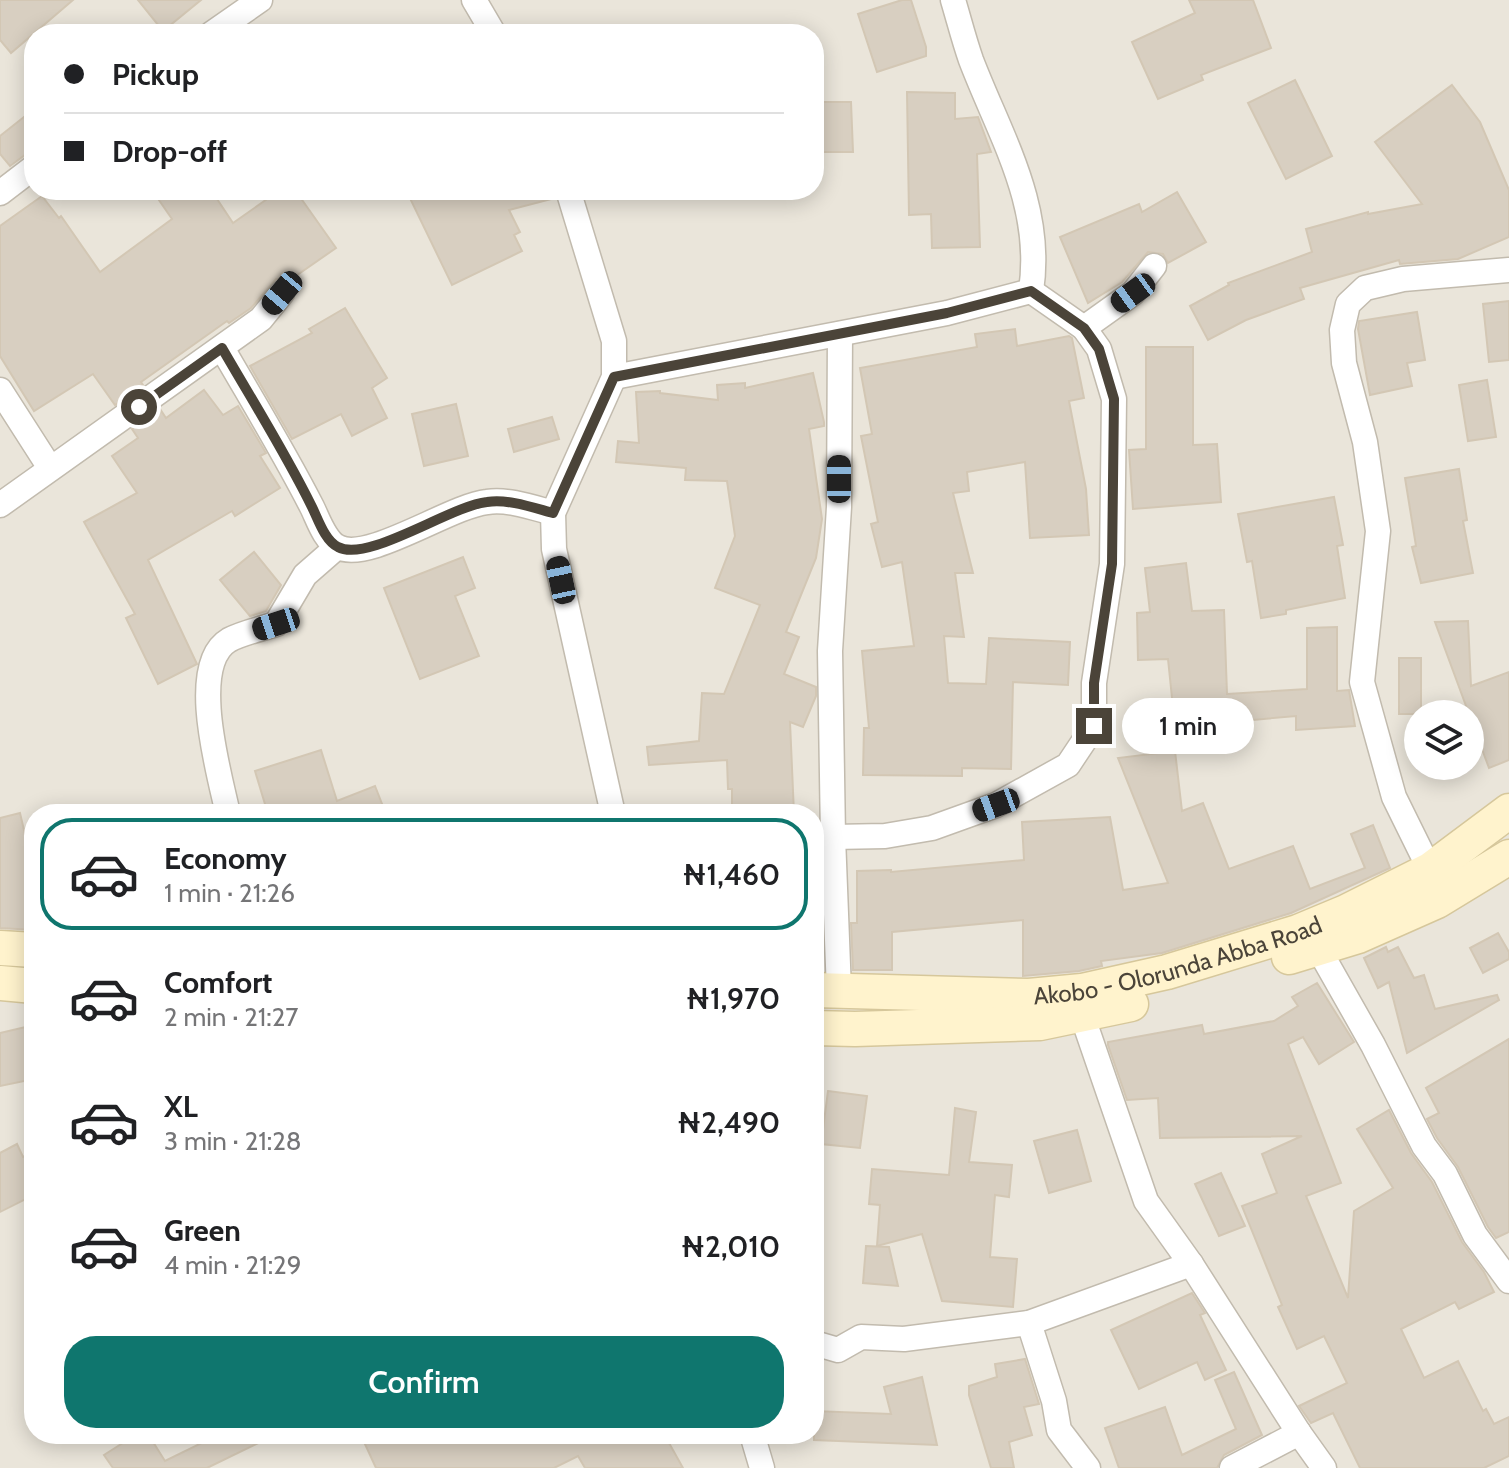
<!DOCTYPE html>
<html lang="en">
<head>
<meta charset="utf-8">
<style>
  body { margin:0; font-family:Cabin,sans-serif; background:#f2f2f2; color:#202124; height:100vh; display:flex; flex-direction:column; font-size:30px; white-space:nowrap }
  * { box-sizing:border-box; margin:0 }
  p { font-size:26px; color:#757577 }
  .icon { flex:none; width:44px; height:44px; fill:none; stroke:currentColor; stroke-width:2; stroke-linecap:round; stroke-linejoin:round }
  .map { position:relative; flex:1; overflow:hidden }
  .sheet { position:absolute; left:24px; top:804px; width:800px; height:640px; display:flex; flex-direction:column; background:#fff; border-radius:32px; box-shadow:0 4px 20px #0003 }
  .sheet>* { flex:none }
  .banner { position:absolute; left:24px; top:24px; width:800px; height:176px; border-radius:32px; box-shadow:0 4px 20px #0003; display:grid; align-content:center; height:176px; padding:0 40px; background:#fff }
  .buttons { position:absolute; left:1404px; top:700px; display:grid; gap:16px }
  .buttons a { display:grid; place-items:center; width:80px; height:80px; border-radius:50%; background:#fff; box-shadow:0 4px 20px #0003; font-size:40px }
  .end { position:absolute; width:36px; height:36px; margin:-18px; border:10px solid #4b4439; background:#fff; box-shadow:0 0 0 4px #fff }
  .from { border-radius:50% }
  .bubble { position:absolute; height:56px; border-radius:28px; background:#fff; box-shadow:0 4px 20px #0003; font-size:26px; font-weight:600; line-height:56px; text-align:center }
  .car { position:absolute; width:24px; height:48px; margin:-24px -12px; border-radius:10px; box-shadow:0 0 6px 2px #0007; background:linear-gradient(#222 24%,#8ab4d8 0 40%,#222 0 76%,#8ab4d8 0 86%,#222 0) }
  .banner b { display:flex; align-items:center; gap:28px; height:76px; font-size:30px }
  .banner b+b { border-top:2px solid #e0e0e0 }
  .banner i { width:20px; height:20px; background:#202124 }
  ul { padding:14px 0 0; list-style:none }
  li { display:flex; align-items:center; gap:24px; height:112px; margin:0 16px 12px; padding:0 24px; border:4px solid transparent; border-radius:32px }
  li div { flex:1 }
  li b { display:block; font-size:30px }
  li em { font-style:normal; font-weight:600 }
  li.on { border-color:#0f766e }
  li>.icon { width:72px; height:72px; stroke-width:1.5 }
  .cta { display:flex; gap:16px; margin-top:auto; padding:16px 40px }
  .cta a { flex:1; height:92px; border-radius:32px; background:#0f766e; color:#fff; font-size:32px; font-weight:600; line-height:92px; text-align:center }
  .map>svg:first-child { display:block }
  .residential { fill:#eae5da; fill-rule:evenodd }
  .building { fill:#d8cfc1; stroke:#d3c7b4; stroke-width:2 }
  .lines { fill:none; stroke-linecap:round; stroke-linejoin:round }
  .street-casing { stroke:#c2bbae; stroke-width:27 }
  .secondary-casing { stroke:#d6c79b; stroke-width:37 }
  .street { stroke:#fff; stroke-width:24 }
  .secondary { stroke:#fff3cd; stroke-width:34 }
  .route { stroke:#4b4439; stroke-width:10 }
  .labels { text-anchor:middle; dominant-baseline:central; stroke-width:6; stroke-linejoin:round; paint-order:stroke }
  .street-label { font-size:24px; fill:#4b4439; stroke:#fff }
</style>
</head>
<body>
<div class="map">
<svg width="1509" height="1468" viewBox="0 0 1509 1468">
  <rect width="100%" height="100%" fill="#f6f3ec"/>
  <path class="residential" d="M0,0H1509V1468H0ZM34,34H814V190H34ZM1418,714H1470V766H1418ZM34,814H814V1434H34Z"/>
  <g class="building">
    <polygon points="0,0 73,0 11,53 0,40"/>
    <polygon points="138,0 201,0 163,31"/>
    <polygon points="902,0 911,0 926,47 926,56 877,72 858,14"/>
    <polygon points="1189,0 1253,0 1271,48 1201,75 1203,80 1158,99 1132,42 1195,13"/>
    <polygon points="1295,80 1332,156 1286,179 1248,103"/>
    <polygon points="1452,85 1480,122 1509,190 1509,237 1458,259 1400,264 1399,260 1300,288 1304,299 1246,320 1208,340 1190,306 1229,285 1228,283 1312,252 1306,229 1368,212 1368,214 1422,204 1375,142"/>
    <polygon points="907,92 955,93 955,119 978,117 991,152 977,154 980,247 932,248 931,214 909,215"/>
    <polygon points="821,102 851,102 853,152 822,152"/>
    <polygon points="34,109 34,152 25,155 10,166 0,154 0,136"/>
    <polygon points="152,190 211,190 233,223 280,190 295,190 336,248 290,280 276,279 251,308 229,323 227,321 141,382 143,385 115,405 93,374 34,411 0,356 0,226 42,196 59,218 61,216 100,272 172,219"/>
    <polygon points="406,190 553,190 555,198 509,210 520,232 514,235 522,251 452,285"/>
    <polygon points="1177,192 1206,242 1168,263 1163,254 1148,252 1122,282 1088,303 1060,237 1139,204 1142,212"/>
    <polygon points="1509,301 1509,360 1489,362 1483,304"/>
    <polygon points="345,308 387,378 372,388 387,418 352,436 341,414 292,439 250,366 312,333 309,329"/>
    <polygon points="1417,312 1425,360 1407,363 1412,386 1370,395 1358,329 1359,321"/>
    <polygon points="1015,329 1017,346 1069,336 1072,338 1084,398 1069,401 1086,489 1089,535 1030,538 1025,462 967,472 969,491 953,493 973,573 955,573 964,637 944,636 948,683 986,684 989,638 1070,642 1068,685 1013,682 1011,769 962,768 962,776 863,775 864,728 869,728 862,651 914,646 902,562 882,567 871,524 878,522 861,436 872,434 860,368 977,347 975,334"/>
    <polygon points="1146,347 1193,347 1193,445 1217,444 1221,502 1133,509 1129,450 1146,449"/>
    <polygon points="813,373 824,422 824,426 809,429 822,519 816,558 786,632 799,637 784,674 816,687 816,696 803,727 790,722 794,814 732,814 732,789 728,789 727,760 649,765 647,747 699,741 702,693 724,694 760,605 715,588 735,536 727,481 685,480 686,468 616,462 618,441 639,443 636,392 660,391 660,393 718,400 717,385 745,383 745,388"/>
    <polygon points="1487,380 1496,437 1468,441 1459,385"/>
    <polygon points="204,390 223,415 238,406 266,453 260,456 280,488 235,516 232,511 148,560 197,664 158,684 126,618 135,614 84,522 137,493 112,456 138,438 132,429 160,409 166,418"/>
    <polygon points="456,404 468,456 424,466 412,414"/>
    <polygon points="552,417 559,439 514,452 508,429"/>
    <polygon points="1459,469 1467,520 1463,521 1473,573 1421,583 1412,547 1416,546 1405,478"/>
    <polygon points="1334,497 1343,545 1337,546 1345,598 1286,610 1286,614 1261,618 1252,561 1247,562 1238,514"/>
    <polygon points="254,552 281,585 266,611 250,616 220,580"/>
    <polygon points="463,557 475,588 455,596 479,656 420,679 384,588"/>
    <polygon points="1186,563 1192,611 1224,610 1227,694 1307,689 1307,628 1337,627 1337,691 1349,690 1355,726 1296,730 1296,716 1175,727 1168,659 1138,660 1137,613 1150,612 1145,568"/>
    <polygon points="1468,621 1471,686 1509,672 1509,760 1489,768 1435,622"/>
    <rect x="1399" y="658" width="22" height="56"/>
    <polygon points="321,750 337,801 375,786 386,814 268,814 255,771"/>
    <polygon points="1175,751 1182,811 1203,803 1229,869 1293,846 1310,889 1365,868 1351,834 1373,825 1390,868 1291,913 1162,953 1101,961 1102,966 1079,971 1023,976 1023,920 892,932 892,970 853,970 851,923 857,923 857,871 891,870 891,872 1024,860 1022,822 1110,817 1123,890 1168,883 1118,758"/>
    <polygon points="20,813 27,843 34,841 34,930 0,928 0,818"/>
    <polygon points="814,923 821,923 823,970 814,970"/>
    <polygon points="1498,933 1509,952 1509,959 1483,973 1470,948"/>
    <polygon points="1386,947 1388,952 1398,947 1414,978 1424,975 1435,1009 1497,995 1499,1000 1407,1053 1389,982 1378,988 1364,958"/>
    <polygon points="1317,983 1354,1042 1319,1064 1303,1037 1288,1044 1341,1183 1306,1196 1348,1298 1354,1211 1393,1188 1357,1129 1389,1110 1411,1153 1432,1182 1462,1242 1484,1272 1494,1292 1459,1309 1455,1302 1401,1329 1424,1378 1458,1361 1483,1411 1486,1409 1494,1424 1509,1417 1509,1456 1484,1468 1360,1468 1333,1413 1311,1423 1299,1406 1347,1383 1324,1336 1297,1349 1278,1307 1282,1305 1242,1206 1277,1193 1262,1154 1302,1136 1160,1138 1158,1098 1127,1100 1108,1045 1108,1042 1202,1025 1204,1034 1274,1021 1298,1006 1292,997"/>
    <polygon points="34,1025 34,1079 0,1086 0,1033"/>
    <polygon points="1509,1039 1509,1232 1496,1238 1488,1227 1458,1167 1437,1138 1427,1119 1439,1113 1426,1088"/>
    <polygon points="828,1091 867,1096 860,1148 821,1144"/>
    <polygon points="955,1108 976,1112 969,1162 1012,1165 1009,1197 995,1195 990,1257 1017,1259 1013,1307 942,1301 922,1234 877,1246 880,1205 869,1204 872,1169 949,1175"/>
    <polygon points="1077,1130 1091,1181 1049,1193 1034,1141"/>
    <polygon points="17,1144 23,1157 34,1152 34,1195 0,1212 0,1153"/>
    <polygon points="1221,1173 1245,1226 1219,1236 1195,1184"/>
    <polygon points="866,1246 889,1247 898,1286 863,1283"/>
    <polygon points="1192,1293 1205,1313 1200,1315 1226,1370 1205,1380 1197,1362 1139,1389 1111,1330"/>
    <polygon points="1025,1359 1039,1404 1024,1407 1032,1435 1009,1442 1014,1468 991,1468 969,1395 969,1386 997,1377 995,1364"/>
    <polygon points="1234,1372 1262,1435 1224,1455 1217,1468 1119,1468 1105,1428 1165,1407 1182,1455 1236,1429 1215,1380"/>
    <polygon points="922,1377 937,1445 814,1440 814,1411 891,1414 884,1387"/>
    <polygon points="137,1434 148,1434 165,1461 220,1434 277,1434 207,1468 113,1468 104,1455"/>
    <polygon points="381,1434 410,1434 414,1442 432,1434 664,1434 683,1468 585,1468 578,1456 554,1468 376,1468 364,1442"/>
  </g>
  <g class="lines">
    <defs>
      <g id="street">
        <polyline points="474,0 494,34"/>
        <path d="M953,0C959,20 964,40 971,60C1000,136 1044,205 1031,291"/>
        <polyline points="211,34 260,0"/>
        <polyline points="568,190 614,341 614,377 553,513 554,549 613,814"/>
        <polyline points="0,193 34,167"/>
        <polyline points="1084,328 1133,293 1154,266"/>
        <path d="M222,348C252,400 284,452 312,507C318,519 325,541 338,547C368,563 450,506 487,502C509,499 531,507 553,513"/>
        <polyline points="614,377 947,313 1031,291 1084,328 1099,349 1114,399 1112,564 1094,683 1094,726 1068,765 996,805 932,828 885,836 833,837"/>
        <polyline points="0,390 50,468"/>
        <polyline points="0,505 261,319 282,293"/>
        <path d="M228,814C220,776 187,665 229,640C242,633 261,629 276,624L305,575L337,547"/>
        <polyline points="1430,870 1394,797 1362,682 1378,531 1365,442 1344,363 1342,330 1348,304 1365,288 1403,279 1509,270"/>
        <polyline points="1318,948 1373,1045 1424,1146 1445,1174 1475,1235 1509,1281"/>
        <polyline points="839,991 833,837 830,651 839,507 840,334"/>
        <polyline points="1082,1015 1146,1201 1191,1264 1299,1433 1324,1468"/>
        <polyline points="1029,1323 1054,1401 1059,1430 1088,1468"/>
        <polyline points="814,1343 838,1350 861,1337 904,1339 1029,1323 1191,1264"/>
        <polyline points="752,1434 762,1468"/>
        <polyline points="1232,1468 1299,1433"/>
      </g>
      <g id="secondary">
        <polyline points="0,948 34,950"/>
        <polyline points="1289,957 1358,936 1437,901 1509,857"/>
        <polyline points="0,983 34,986"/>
        <path id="s1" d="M814,990L1029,996L1082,991L1167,972L1298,932L1346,912L1430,870L1509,811"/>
        <polyline points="814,1028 855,1029 1040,1023 1131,1004"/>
      </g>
    </defs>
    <use href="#street" class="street-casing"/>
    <use href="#secondary" class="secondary-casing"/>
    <use href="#street" class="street"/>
    <use href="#secondary" class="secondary"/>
  </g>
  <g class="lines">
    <path class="route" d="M139,407L222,348C252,400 285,452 312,507C318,519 325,541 338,547C368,563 450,506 487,502C509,499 531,507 553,513L614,377L947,313L1031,291L1084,328L1099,349L1114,399L1112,564L1094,683V726"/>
  </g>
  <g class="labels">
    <g class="street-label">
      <text stroke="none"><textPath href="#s1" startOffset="368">Akobo - Olorunda Abba Road</textPath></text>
    </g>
  </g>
</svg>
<div class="buttons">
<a><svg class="icon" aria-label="layers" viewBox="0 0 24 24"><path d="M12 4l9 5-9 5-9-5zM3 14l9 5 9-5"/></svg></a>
</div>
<i class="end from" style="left:139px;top:407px"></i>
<i class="end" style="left:1094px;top:726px"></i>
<div class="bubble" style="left:1122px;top:698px;width:132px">1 min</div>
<i class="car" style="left:282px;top:293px;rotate:220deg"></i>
<i class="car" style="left:1133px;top:293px;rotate:234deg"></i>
<i class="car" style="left:839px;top:479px;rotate:0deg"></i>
<i class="car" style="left:561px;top:580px;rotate:348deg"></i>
<i class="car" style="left:276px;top:624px;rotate:252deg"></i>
<i class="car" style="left:996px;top:805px;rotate:250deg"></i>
<div class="banner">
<b><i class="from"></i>Pickup</b>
<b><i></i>Drop-off</b>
</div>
<section class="sheet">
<ul>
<li class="on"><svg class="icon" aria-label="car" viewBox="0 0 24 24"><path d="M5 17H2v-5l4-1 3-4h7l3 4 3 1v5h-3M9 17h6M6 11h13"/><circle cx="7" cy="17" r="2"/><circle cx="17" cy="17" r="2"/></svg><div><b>Economy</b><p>1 min · 21:26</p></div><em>₦1,460</em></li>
<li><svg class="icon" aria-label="car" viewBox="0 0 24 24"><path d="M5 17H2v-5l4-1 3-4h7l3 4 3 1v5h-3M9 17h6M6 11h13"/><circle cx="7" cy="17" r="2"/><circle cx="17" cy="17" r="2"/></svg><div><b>Comfort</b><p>2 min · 21:27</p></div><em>₦1,970</em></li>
<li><svg class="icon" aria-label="car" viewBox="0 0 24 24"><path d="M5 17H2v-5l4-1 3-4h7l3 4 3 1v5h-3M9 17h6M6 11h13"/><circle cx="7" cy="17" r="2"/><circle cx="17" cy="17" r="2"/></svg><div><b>XL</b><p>3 min · 21:28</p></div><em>₦2,490</em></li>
<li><svg class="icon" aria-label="car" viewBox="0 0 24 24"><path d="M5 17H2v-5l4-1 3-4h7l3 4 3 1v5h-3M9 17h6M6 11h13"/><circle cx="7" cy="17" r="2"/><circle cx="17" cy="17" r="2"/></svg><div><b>Green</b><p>4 min · 21:29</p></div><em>₦2,010</em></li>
</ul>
<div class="cta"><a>Confirm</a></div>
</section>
</div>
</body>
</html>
